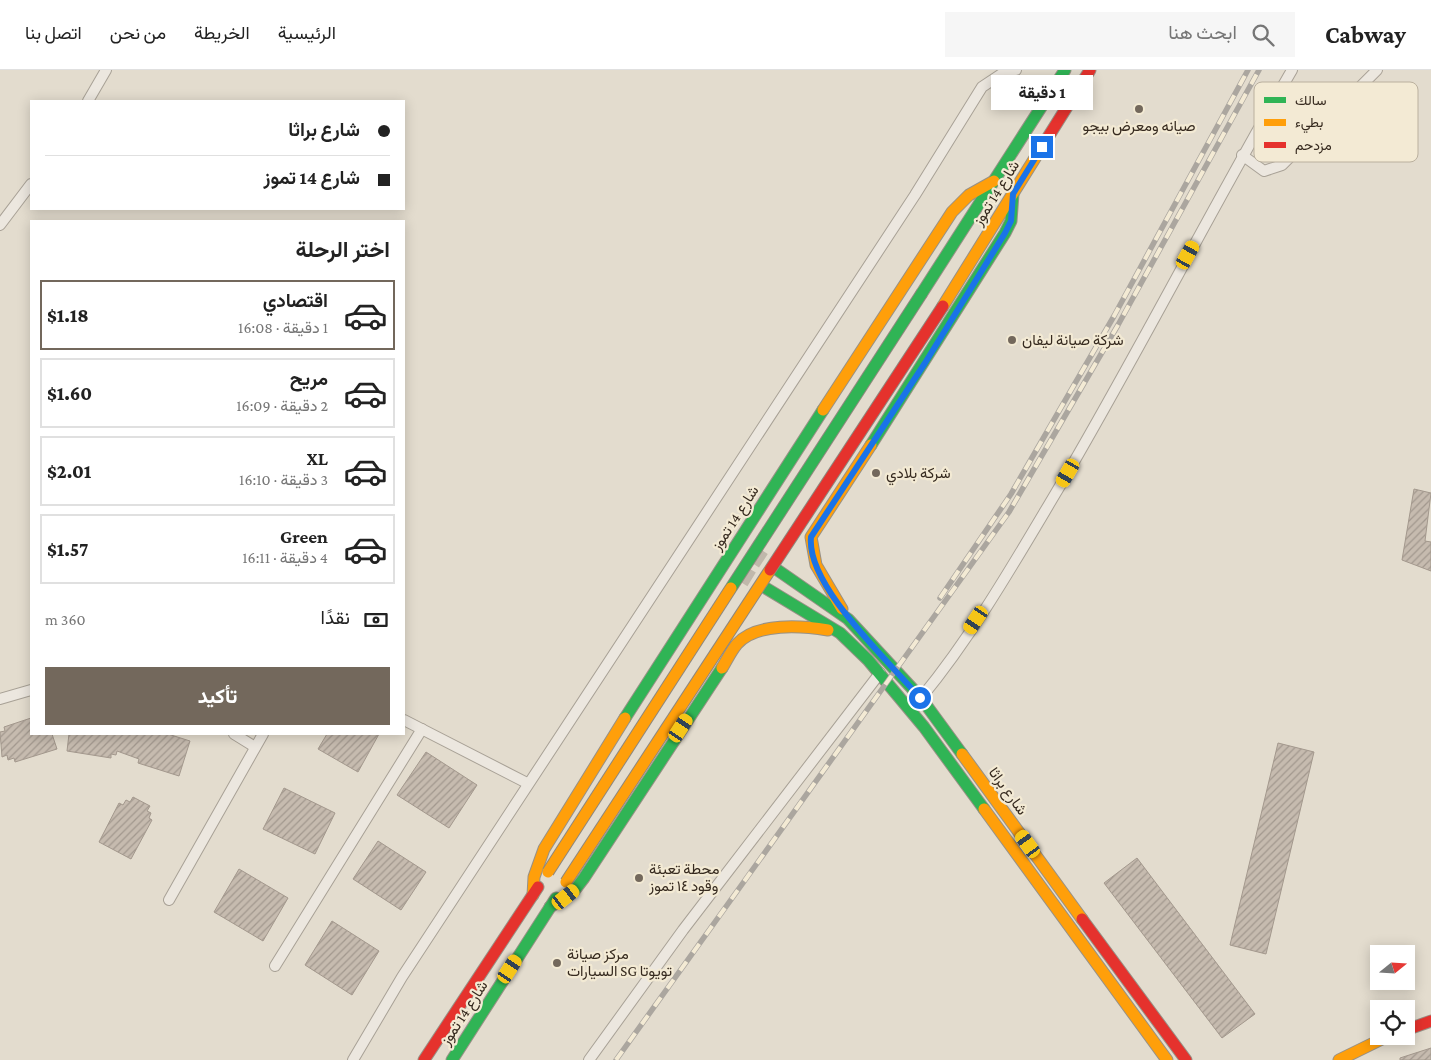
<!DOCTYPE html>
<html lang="ar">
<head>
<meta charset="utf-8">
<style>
  body { margin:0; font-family:"Crimson Pro",Vazirmatn,serif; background:#f6f6f6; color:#222; direction:rtl; height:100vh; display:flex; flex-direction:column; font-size:19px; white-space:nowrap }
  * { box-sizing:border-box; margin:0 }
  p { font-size:16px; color:#767676 }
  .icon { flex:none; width:28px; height:28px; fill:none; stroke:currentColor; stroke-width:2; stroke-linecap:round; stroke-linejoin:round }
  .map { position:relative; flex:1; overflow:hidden; direction:ltr }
  .details { position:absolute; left:30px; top:150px; width:375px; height:515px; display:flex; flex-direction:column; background:#fff; border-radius:0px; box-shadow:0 2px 12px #0003; direction:rtl }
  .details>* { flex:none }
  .top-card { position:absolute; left:30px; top:30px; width:375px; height:110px; border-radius:0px; box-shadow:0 2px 12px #0003; direction:rtl; display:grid; align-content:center; height:110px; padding:0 15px; background:#fff }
  .needle { width:32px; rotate:72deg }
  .tools { position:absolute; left:1370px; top:875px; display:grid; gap:10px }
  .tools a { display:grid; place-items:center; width:45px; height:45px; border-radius:0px; background:#fff; box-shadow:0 2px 12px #0003; font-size:25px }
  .end { position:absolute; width:22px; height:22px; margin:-11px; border:6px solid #1a73e8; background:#fff; box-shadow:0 0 0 2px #fff }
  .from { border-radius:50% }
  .bubble { position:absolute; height:35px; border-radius:0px; background:#fff; box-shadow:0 2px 12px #0003; font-size:16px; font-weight:800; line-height:35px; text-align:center; direction:rtl }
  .car { position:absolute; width:15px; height:30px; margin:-15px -8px; border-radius:6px; box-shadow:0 0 4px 1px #0007; background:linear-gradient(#f5c518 24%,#345 0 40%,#f5c518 0 76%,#345 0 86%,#f5c518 0) }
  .top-card b { display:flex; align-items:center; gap:18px; height:48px; font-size:19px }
  .top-card b+b { border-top:1px solid #e0e0e0 }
  .top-card i { width:12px; height:12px; background:#222 }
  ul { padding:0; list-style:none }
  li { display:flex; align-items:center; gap:15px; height:70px; margin:0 10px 8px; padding:0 5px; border:2px solid #e0e0e0; border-radius:0px }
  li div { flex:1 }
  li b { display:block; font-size:19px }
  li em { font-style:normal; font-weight:800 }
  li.current { border-color:#73685c }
  li>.icon { width:45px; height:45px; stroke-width:1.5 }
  h2 { padding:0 15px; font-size:22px; line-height:60px }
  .pay { display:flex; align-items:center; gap:12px; height:55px; padding:0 15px; font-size:19px }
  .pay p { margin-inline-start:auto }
  .primary-button { display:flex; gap:10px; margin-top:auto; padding:10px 15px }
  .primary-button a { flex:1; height:58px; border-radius:0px; background:#73685c; color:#fff; font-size:20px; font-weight:800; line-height:58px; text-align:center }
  header { display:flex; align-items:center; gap:30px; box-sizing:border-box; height:70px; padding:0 25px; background:#fff; border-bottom:1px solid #e0e0e0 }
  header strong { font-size:24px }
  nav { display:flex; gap:28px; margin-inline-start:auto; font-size:18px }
  .search { width:350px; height:45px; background:#f6f6f6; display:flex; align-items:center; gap:12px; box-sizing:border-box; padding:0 18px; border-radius:0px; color:#767676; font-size:19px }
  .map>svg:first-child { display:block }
  .building { fill:url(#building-hatch); stroke:#a3988d }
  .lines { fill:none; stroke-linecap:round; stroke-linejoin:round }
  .primary-tunnel { stroke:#c0b8ab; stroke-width:16; stroke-dasharray:16 8; stroke-linecap:butt }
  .street-casing { stroke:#a8a196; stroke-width:12 }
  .fast-casing { stroke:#989186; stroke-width:13 }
  .slow-casing { stroke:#989186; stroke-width:13 }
  .jam-casing { stroke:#989186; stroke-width:13 }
  .street { stroke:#ece7df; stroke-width:10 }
  .fast { stroke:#30b455; stroke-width:11 }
  .slow { stroke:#ff9f0a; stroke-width:11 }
  .jam { stroke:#e5322d; stroke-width:11 }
  .rail-casing { stroke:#aba69f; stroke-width:5.5 }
  .rail { stroke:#f3ead4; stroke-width:4; stroke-dasharray:11; stroke-linecap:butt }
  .fast-bridge-casing { stroke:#8e877d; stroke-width:13; stroke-linecap:butt }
  .slow-bridge-casing { stroke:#8e877d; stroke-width:13; stroke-linecap:butt }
  .jam-bridge-casing { stroke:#8e877d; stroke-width:13; stroke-linecap:butt }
  .fast-bridge { stroke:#30b455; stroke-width:11 }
  .slow-bridge { stroke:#ff9f0a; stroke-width:11 }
  .jam-bridge { stroke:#e5322d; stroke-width:11 }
  .route { stroke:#1a73e8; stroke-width:6 }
  .poi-dot { fill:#73685c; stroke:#f3ead4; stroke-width:2 }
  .labels { text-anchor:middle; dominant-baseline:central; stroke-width:4.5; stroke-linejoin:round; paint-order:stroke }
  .poi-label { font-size:15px; fill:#362a1f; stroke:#f3ead4; text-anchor:start }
  .street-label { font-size:15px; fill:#362a1f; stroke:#f3ead4 }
  .key { fill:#f3ead4; stroke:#bab09e; stroke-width:1 }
  .key-label { font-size:14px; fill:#362a1f }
</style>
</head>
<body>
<header>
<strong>Cabway</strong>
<div class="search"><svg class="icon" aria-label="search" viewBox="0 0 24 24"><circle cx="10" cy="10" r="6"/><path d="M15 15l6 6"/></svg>ابحث هنا</div>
<nav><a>الرئيسية</a><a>الخريطة</a><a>من نحن</a><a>اتصل بنا</a></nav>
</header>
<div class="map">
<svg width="1431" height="990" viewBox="0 0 1431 990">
  <defs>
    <pattern id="building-hatch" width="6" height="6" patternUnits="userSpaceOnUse" patternTransform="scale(1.25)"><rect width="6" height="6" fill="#c6bbaf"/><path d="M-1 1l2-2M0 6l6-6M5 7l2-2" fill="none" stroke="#a2988e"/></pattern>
  </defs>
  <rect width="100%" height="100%" fill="#e3dcce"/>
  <g class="building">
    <polygon points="1414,419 1431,423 1425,471 1431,472 1431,501 1402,490"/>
    <polygon points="31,648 31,664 52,664 57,679 15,692 14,688 8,690 7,685 2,687 0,662 5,661 4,657"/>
    <polygon points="69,664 168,664 190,671 179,706 138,693 139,689 117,681 116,685 111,684 111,688 67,681"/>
    <polygon points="327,664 379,664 358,702 318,679"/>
    <polygon points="1278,673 1314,682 1266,884 1230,875"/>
    <polygon points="426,682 477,715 449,758 397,725"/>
    <polygon points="284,718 335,743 315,784 263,759"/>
    <polygon points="133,727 150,736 147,741 151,743 149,748 152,750 131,789 99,772 119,733 123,735 126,730 130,732"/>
    <polygon points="378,771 426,802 401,840 353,809"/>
    <polygon points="1137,788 1255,944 1222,968 1104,813"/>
    <polygon points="239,799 288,828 263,871 214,842"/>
    <polygon points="332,851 379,881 352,925 305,895"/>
    <polygon points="1431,978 1431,990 1400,990 1400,988"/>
  </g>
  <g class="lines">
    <g class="primary-tunnel">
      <polyline points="750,482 776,499"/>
      <polyline points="738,501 764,517"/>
    </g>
    <defs>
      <g id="street">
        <polyline points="88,31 106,0"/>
        <polyline points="1242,85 1264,101 1282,95 1377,0"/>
        <polyline points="0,155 31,114"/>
        <path d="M921,628C972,566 1013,495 1054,426C1137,286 1210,141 1292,0"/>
        <polyline points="0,629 31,620"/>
        <polyline points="404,650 527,713"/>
        <polyline points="234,664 255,677"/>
        <polyline points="169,830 263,664"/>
        <polyline points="275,896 422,659"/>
        <polyline points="353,990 402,907 915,125 982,17 1003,3 1016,0"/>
        <polyline points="589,990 683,860 880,603"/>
      </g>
      <g id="fast">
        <polyline points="922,223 1065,0"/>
        <polyline points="871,375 1005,163 1011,151 1013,124"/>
        <polyline points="776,499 848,549 921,628 962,684"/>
        <polyline points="764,517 840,563 868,590 924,657 984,739"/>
        <polyline points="625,648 823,340"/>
        <polyline points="550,837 574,821 584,808 722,598"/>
        <polyline points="452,990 556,828"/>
      </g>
      <g id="slow">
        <polyline points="943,236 1045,72"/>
        <polyline points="823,340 952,142 969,125 994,111"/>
        <polyline points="842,539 816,495 811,467 871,375"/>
        <path d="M722,598C727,590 731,581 737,574C756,552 803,556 828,560"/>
        <polyline points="962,684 1082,849"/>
        <polyline points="984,739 1167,990"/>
        <polyline points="533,825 534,807 544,779 625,648"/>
        <polyline points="1339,990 1388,966"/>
      </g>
      <g id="jam">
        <polyline points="1045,72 1090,0"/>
        <polyline points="1082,849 1186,990"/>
        <polyline points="1406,960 1431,951"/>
        <polyline points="424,990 538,817"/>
      </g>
    </defs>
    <use href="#street" class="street-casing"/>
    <use href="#fast" class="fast-casing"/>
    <use href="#slow" class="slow-casing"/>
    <use href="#jam" class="jam-casing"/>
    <use href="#street" class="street"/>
    <use href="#fast" class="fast"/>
    <use href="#slow" class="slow"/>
    <use href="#jam" class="jam"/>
    <defs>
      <g id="rail">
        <polyline points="940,528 1011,424 1114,246 1248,0"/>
        <polyline points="616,990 1009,442 1118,255 1259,0"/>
      </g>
    </defs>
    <use href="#rail" class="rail-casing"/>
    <use href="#rail" class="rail"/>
    <defs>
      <polyline id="fast-bridge" points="731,518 922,223"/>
      <g id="slow-bridge">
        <polyline points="548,802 731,518"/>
        <polyline points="566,812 770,500"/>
      </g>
      <polyline id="jam-bridge" points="770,500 943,236"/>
    </defs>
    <use href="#fast-bridge" class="fast-bridge-casing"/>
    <use href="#slow-bridge" class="slow-bridge-casing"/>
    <use href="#jam-bridge" class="jam-bridge-casing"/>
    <use href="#fast-bridge" class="fast-bridge"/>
    <use href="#slow-bridge" class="slow-bridge"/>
    <use href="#jam-bridge" class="jam-bridge"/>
  </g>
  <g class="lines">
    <path class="route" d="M920,628C889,591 806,516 811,467L925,293L1005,163L1011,151L1013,124L1042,77"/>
  </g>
  <g class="poi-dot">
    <circle cx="1139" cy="39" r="5"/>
    <circle cx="1012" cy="270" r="5"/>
    <circle cx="876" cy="403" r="5"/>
    <circle cx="639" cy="808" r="5"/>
    <circle cx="557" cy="893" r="5"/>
  </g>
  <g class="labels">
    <g class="poi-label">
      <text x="1139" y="56" text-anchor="middle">صيانه ومعرض بيجو</text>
      <text x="1022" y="270">شركة صيانة ليفان</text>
      <text x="886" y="403">شركة بلادي</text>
      <text x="649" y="799">محطة تعبئة<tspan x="649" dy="17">وقود ١٤ تموز</tspan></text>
      <text x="567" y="884">مركز صيانة<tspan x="567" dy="17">السيارات SG تويوتا</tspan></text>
    </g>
    <g class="street-label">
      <text transform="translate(996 123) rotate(-58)">شارع 14 تموز</text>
      <text transform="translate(735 448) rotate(-57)">شارع 14 تموز</text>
      <text transform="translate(1008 721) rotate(54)">شارع براثا</text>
      <text transform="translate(464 943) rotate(-57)">شارع 14 تموز</text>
    </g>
  </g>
  <rect x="1254" y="12" width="164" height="80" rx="8" class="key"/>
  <rect x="1264" y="27" width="22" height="6" fill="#30b455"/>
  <rect x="1264" y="49" width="22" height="7" fill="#ff9f0a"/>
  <rect x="1264" y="72" width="22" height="6" fill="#e5322d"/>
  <g class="key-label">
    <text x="1295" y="35">سالك</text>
    <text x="1295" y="57">بطيء</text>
    <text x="1295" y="80">مزدحم</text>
  </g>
</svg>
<div class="tools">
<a><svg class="needle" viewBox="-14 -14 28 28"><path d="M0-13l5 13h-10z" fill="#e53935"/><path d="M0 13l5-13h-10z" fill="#767676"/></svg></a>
<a><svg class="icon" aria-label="locate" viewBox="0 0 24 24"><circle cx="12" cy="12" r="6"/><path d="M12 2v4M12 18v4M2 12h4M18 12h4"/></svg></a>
</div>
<i class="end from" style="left:920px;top:628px"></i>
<i class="end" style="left:1042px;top:77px"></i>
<div class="bubble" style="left:991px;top:5px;width:102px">1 دقيقة</div>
<i class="car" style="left:1188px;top:185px;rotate:29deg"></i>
<i class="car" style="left:1068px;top:403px;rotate:210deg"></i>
<i class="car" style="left:976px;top:550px;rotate:214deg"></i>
<i class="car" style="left:681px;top:658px;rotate:33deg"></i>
<i class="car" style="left:1028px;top:774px;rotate:324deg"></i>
<i class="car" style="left:566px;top:827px;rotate:52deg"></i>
<i class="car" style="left:510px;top:899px;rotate:33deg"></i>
<div class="top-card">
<b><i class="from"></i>شارع براثا</b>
<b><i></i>شارع 14 تموز</b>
</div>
<section class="details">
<h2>اختر الرحلة</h2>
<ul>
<li class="current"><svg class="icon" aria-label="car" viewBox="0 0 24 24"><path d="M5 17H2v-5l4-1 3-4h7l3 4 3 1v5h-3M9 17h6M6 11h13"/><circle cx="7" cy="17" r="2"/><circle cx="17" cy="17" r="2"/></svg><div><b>اقتصادي</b><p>1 دقيقة · 16:08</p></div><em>$1.18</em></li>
<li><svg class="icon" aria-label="car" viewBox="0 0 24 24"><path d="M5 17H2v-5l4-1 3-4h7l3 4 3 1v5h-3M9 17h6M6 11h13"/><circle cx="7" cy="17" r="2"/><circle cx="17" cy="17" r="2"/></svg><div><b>مريح</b><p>2 دقيقة · 16:09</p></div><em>$1.60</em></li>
<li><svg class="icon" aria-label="car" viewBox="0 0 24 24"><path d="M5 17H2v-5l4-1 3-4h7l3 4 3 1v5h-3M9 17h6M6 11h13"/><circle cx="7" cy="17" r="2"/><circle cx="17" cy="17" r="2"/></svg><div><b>XL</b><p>3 دقيقة · 16:10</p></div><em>$2.01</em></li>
<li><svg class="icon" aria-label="car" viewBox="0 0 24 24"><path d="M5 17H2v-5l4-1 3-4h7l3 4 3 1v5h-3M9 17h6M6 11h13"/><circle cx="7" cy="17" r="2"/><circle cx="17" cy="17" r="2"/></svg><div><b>Green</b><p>4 دقيقة · 16:11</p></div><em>$1.57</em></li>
</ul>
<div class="pay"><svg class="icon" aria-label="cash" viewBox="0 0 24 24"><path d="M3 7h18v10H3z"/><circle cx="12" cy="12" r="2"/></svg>نقدًا<p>360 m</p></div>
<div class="primary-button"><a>تأكيد</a></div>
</section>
</div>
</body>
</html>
